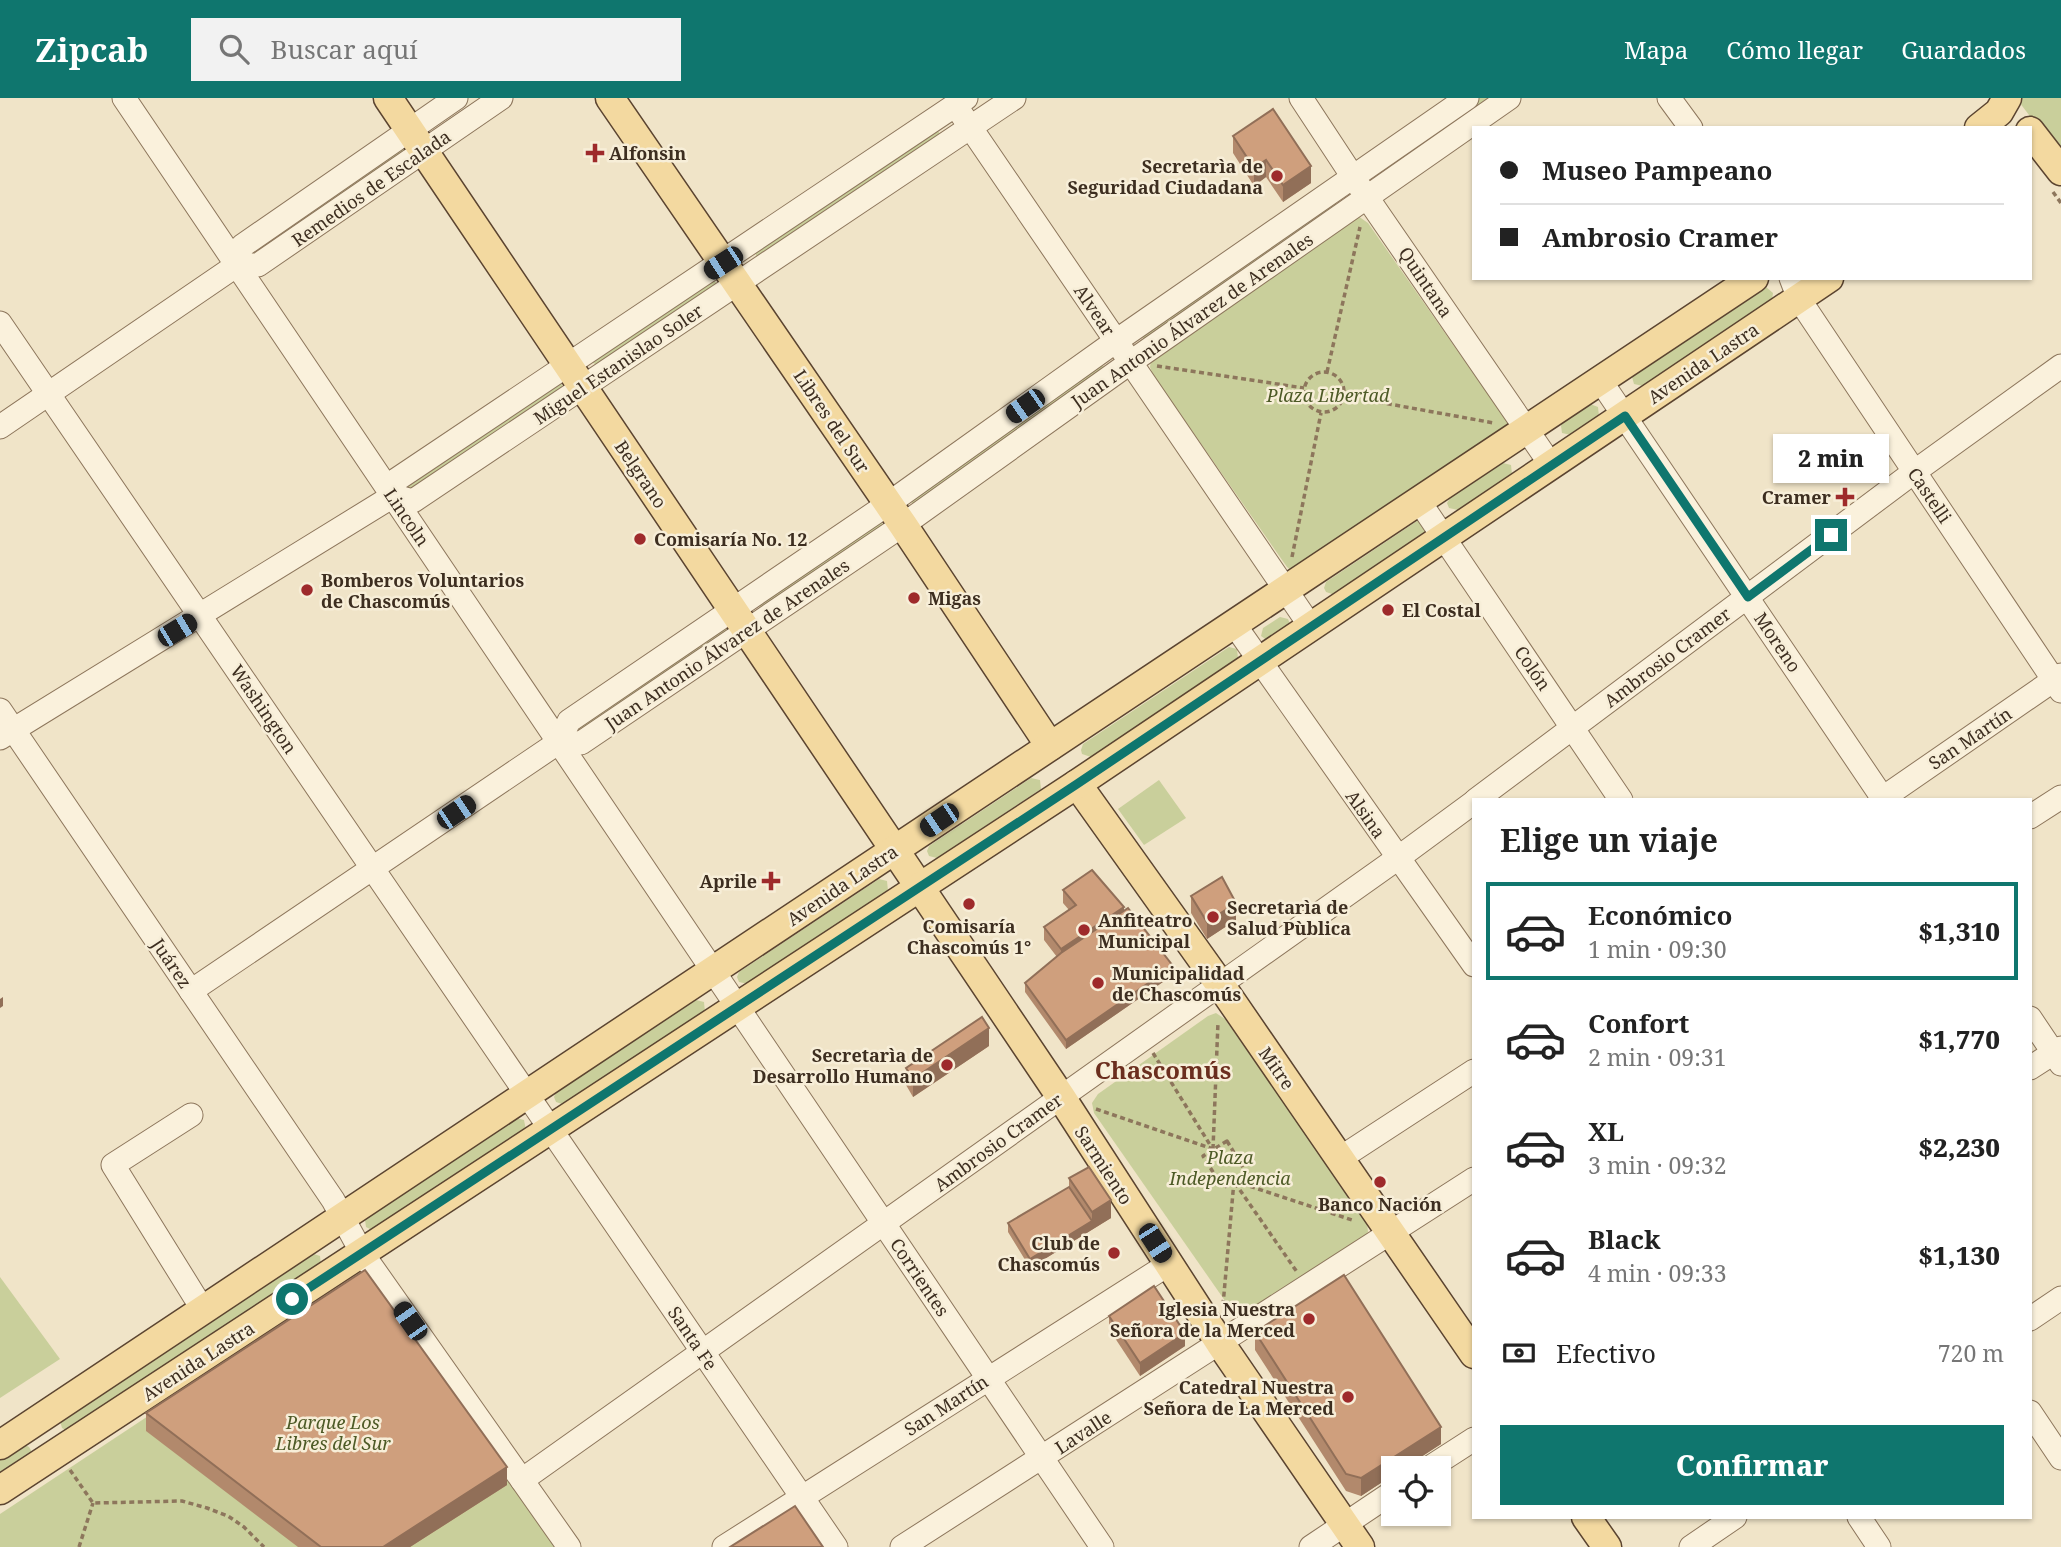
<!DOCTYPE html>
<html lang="es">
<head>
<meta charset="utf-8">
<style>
  body { margin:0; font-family:"Noto Serif",serif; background:#f2f2f2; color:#222; height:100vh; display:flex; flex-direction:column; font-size:26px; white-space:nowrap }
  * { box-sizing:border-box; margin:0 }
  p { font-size:23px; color:#767676 }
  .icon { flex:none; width:38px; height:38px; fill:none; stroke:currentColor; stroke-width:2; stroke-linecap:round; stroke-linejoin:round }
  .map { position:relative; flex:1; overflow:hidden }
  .panel { position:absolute; left:1472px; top:700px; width:560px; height:721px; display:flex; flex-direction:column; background:#fff; border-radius:0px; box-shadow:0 2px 5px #0004 }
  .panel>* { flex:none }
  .guide { position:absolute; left:1472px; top:28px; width:560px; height:154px; border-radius:0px; box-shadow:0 2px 5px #0004; display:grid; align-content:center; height:154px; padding:0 28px; background:#fff }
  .controls { position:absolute; left:1381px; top:1358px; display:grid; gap:14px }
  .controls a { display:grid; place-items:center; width:70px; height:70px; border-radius:0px; background:#fff; box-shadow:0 2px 5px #0004; font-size:35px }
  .end { position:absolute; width:32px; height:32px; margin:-16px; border:9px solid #0f766e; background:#fff; box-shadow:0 0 0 4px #fff }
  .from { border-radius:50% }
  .bubble { position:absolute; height:49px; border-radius:0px; background:#fff; box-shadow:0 2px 5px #0004; font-size:23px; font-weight:800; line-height:49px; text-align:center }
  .car { position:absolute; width:21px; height:42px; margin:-21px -10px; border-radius:9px; box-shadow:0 0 5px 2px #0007; background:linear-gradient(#222 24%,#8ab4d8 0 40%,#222 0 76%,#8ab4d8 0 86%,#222 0) }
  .guide b { display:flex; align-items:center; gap:24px; height:66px; font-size:26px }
  .guide b+b { border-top:2px solid #e0e0e0 }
  .guide i { width:18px; height:18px; background:#222 }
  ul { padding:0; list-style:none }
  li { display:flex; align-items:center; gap:21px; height:98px; margin:0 14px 10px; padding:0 14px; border:4px solid transparent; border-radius:0px }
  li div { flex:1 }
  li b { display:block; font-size:26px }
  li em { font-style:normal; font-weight:800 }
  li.active { border-color:#0f766e }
  li>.icon { width:63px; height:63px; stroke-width:1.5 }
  h2 { padding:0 28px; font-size:32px; line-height:84px }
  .pay { display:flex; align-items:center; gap:18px; height:77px; padding:0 28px; font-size:26px }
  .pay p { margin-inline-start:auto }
  .button { display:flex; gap:14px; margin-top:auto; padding:14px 28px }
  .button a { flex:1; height:80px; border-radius:0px; background:#0f766e; color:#fff; font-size:28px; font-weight:800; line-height:80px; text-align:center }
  header { display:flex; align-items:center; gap:42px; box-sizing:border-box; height:98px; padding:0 35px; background:#0f766e; color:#fff }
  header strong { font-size:33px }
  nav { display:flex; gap:38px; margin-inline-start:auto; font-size:24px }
  .search { width:490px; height:63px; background:#f2f2f2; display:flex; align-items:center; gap:18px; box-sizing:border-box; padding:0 24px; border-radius:0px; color:#767676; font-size:26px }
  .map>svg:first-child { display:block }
  .green { fill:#c9cf9b }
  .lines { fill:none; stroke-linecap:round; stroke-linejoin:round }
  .minor-casing { stroke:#8d765c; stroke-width:25 }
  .major-casing { stroke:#5b4430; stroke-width:31 }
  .path { stroke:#8d765c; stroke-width:3.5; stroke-dasharray:5 3.5; stroke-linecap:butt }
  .minor { stroke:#faf1dc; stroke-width:23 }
  .major { stroke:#f3d9a0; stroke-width:28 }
  .wall { fill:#b2896c }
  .shaded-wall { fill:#916f58 }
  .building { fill:#cf9f7d; stroke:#916f58; stroke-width:2 }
  .route { stroke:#0f766e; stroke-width:9 }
  .poi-dot { fill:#9e2a2b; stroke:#f7eed8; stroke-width:2.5 }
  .labels { text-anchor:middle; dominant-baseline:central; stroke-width:5; stroke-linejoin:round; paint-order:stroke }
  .poi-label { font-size:18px; font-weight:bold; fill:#3d2e20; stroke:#f7eed8; text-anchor:start }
  .street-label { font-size:18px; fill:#3d2e20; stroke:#f7eed8 }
  .park-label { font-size:18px; font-style:italic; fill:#4d5a26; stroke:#f7eed8 }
  .district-label { font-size:24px; font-weight:bold; fill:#6b2e1e; stroke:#f7eed8 }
</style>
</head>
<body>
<header>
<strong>Zipcab</strong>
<div class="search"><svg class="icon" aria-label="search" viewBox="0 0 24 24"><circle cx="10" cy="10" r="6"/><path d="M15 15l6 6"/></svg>Buscar aquí</div>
<nav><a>Mapa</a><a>Cómo llegar</a><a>Guardados</a></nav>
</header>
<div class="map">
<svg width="2061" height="1449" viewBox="0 0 2061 1449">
  <rect width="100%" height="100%" fill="#f0e4c8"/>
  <g class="green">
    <polygon points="1479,0 1498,0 1375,83 1373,81 1374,73"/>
    <polygon points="2016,0 2061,0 2061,59"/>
    <polygon points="937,32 941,37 757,160 755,154"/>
    <polygon points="404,49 406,54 254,160 249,153"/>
    <polygon points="1335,104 1337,108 1145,243 1142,238"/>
    <polygon points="1358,118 1368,125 1508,325 1510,331 1294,475 1287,469 1153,277 1150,269 1151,262"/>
    <polygon points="713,181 717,186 598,267 593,265 592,262"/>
    <polygon points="1766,189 1773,195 1772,202 1643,288 1634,286 1632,279 1634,276"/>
    <polygon points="1101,267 1104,269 914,408 911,403"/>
    <polygon points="561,285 563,289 413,393 407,393 404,386"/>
    <polygon points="1590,306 1598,309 1599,318 1571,337 1562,335 1561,328 1562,325"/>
    <polygon points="1503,365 1511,367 1512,376 1458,412 1449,410 1447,405 1450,400"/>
    <polygon points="880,423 885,428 761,510 758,506"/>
    <polygon points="1417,423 1420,423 1427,431 1426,435 1335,497 1326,494 1324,490 1326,484"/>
    <polygon points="1280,519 1288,521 1290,526 1268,543 1261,538 1263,530"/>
    <polygon points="726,529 728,534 578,634 575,627"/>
    <polygon points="1229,549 1237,551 1238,560 1091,659 1082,656 1081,652 1083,646"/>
    <polygon points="1031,680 1040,682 1041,691 937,760 929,758 927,753 929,748"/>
    <polygon points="1159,682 1186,720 1144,747 1118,711"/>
    <polygon points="879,781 887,783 888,793 748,886 739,884 737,879 739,874"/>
    <polygon points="696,902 704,904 705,914 565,1007 556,1004 554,999 556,994"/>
    <polygon points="1216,915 1225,921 1367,1124 1368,1134 1363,1141 1246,1216 1237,1215 1230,1210 1094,1015 1092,1005 1098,996 1208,918"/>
    <polygon points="516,1020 524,1022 526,1032 372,1132 366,1129 365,1122 367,1119"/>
    <polygon points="311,1155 320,1158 321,1167 67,1333 62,1330 60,1323"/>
    <polygon points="0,1179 60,1261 0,1300"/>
    <polygon points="365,1182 559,1449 0,1449 0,1416 348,1186"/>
    <polygon points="25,1347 29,1349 32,1354 0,1378 0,1360"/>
  </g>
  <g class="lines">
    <defs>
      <g id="minor">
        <polyline points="124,0 1102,1449"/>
        <polyline points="1301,0 1353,79 1551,367"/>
        <polyline points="1669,0 1691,30"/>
        <polyline points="962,17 1311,529"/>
        <polyline points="237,167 242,148 456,0"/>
        <polyline points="1791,180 1799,201 2061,593"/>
        <polyline points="0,225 836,1449"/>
        <polyline points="1600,282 1884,702"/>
        <polyline points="0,329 237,167 258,167 501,0"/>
        <polyline points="393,398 396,382 966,0"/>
        <polyline points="1419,403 1621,702"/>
        <polyline points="1234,526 1474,867"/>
        <polyline points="0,612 333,1102 362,1155 569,1449"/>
        <polyline points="0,640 393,398 413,403 1014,0"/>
        <polyline points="559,644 581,645 903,427 1131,264 1509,0"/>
        <polyline points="1476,702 1914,374 2061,268"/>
        <polyline points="1880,702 2061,577"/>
        <polyline points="2030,719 2061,699"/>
        <polyline points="191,893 559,644 569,623 888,406 1116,243 1467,0"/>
        <polyline points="2030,920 2061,966"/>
        <polyline points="2030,970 2061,950"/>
        <polyline points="191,1017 113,1067 203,1212"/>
        <polyline points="1339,1061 1474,973"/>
        <polyline points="2030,1221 2061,1200"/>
        <polyline points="2030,1314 2061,1360"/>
        <polyline points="1429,1370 1474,1341"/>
        <polyline points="522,1382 1398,760 1474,704"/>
        <polyline points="1859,1419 1879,1449"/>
        <polyline points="724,1449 1169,1166"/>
        <polyline points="902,1449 1474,1081"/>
        <polyline points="1311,1449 1393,1394"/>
        <polyline points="1691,1449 1735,1419"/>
      </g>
      <g id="major">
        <polyline points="388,0 1061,999 1220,1245 1360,1449"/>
        <polyline points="610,0 903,427 1050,648"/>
        <polyline points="1979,30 1999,14 2007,0"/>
        <polyline points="2030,33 2061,73"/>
        <polyline points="1077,686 1219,885 1474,1256"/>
        <polyline points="0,1347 1754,180"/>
        <polyline points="0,1392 1077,686 1829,180"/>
        <polyline points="1586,1419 1607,1449"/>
      </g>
    </defs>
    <use href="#minor" class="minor-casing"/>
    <use href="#major" class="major-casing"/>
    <g class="path">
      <polyline points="2053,94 2061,105"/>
      <polyline points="1157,268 1304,290"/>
      <circle cx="1324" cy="294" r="20"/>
      <polyline points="1327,274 1360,129"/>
      <polyline points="1345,298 1494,325"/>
      <polyline points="1292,459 1321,315"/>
      <polyline points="1153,955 1212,1050"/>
      <polyline points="1096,1011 1213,1051"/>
      <polygon points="1227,1043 1247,1076 1223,1090 1203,1058"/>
      <polyline points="1213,1051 1218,924"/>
      <polyline points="1234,1083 1355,1123"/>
      <polyline points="1235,1085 1297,1174"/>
      <polyline points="1223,1207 1234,1083"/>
      <polyline points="70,1372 93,1405 182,1403 207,1410 228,1418 244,1429 264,1449"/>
      <polyline points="79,1449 93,1405"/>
    </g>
    <use href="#minor" class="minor"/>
    <use href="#major" class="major"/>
  </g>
  <g class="wall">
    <polygon points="1233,38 1311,85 1283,104 1266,79 1254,88 1233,55"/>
    <polygon points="1063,792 1124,813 1173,877 1066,951 1025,894 1025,885 1057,859 1044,842 1044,829 1069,812 1063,805"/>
    <polygon points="1191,798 1236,822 1207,841 1191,815"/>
    <polygon points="989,948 913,999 906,987 906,970"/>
    <polygon points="1069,1080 1111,1120 1030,1170 1008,1134 1008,1125 1069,1089"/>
    <polygon points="1109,1218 1185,1248 1140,1278 1109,1231"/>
    <polygon points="1255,1234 1441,1346 1404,1370 1393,1370 1393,1377 1361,1398 1346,1393 1255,1252"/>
    <polygon points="146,1315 507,1387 410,1449 298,1449 146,1333"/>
  </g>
  <g class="shaded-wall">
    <polygon points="1266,62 1266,79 1254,88 1254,70"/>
    <polygon points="1311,68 1311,85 1283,104 1283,87"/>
    <polygon points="1236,805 1236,822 1207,841 1207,824"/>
    <polygon points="1124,809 1124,822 1061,864 1061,851"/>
    <polygon points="1173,868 1173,877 1066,951 1066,942"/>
    <polygon points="3,899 3,908 0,910 0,901"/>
    <polygon points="989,930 989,948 913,999 913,981"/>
    <polygon points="1111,1102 1111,1120 1030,1170 1030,1161 1092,1123 1092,1114"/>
    <polygon points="1185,1235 1185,1248 1140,1278 1140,1265"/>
    <polygon points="1441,1329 1441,1346 1404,1370 1393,1370 1393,1377 1361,1398 1361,1380"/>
    <polygon points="507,1369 507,1387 410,1449 383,1449"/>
  </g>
  <g class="building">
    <polygon points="1273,11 1311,68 1283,87 1266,62 1254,70 1233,38"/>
    <polygon points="1092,772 1124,809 1061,851 1044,829 1076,807 1063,792"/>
    <polygon points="1222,779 1236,805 1207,824 1191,798"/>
    <polygon points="1128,810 1173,868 1066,942 1025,885 1061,855"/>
    <polygon points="982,919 989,930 913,981 906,970"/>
    <polygon points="1089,1069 1111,1102 1092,1114 1069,1080"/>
    <polygon points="1069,1089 1092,1123 1030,1161 1008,1125"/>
    <polygon points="365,1172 507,1369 383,1449 321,1449 146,1315"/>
    <polygon points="1344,1177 1441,1329 1361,1380 1346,1376 1255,1234"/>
    <polygon points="1154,1188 1185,1235 1140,1265 1109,1218"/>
    <polygon points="795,1408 823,1449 730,1449"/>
  </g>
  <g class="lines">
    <polyline class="route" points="292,1201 1077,686 1625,318 1748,499 1831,437"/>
  </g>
  <g class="poi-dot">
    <path d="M591.5 44.5h7v7h7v7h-7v7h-7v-7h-7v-7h7z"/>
    <circle cx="1277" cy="78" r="7"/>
    <path d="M1841.5 388.5h7v7h7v7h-7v7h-7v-7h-7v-7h7z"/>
    <circle cx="640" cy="441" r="7"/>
    <circle cx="307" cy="492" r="7"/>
    <circle cx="914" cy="500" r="7"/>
    <circle cx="1388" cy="512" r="7"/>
    <path d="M767.5 772.5h7v7h7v7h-7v7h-7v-7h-7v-7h7z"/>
    <circle cx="969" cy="806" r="7"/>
    <circle cx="1213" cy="819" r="7"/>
    <circle cx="1084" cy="832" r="7"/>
    <circle cx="1098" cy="885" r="7"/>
    <circle cx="947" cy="967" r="7"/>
    <circle cx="1380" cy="1084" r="7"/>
    <circle cx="1114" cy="1155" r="7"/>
    <circle cx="1309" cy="1221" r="7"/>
    <circle cx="1348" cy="1299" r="7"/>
  </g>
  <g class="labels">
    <g class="poi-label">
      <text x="609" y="55">Alfonsin</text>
      <text x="1263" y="68" text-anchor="end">Secretarìa de<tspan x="1263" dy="21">Seguridad Ciudadana</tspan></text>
      <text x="1831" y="399" text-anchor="end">Cramer</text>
      <text x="654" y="441">Comisaría No. 12</text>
      <text x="321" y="482">Bomberos Voluntarios<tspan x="321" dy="21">de Chascomús</tspan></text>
      <text x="928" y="500">Migas</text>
      <text x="1402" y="512">El Costal</text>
      <text x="757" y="783" text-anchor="end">Aprile</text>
      <text x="1227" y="809">Secretarìa de<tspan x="1227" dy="21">Salud Pùblica</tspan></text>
      <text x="1098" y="822">Anfiteatro<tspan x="1098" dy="21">Municipal</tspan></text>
      <text x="969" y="828" text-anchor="middle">Comisaría<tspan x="969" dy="21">Chascomús 1°</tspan></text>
      <text x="1112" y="875">Municipalidad<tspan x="1112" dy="21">de Chascomús</tspan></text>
      <text x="933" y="957" text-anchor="end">Secretarìa de<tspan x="933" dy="21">Desarrollo Humano</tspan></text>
      <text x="1380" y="1106" text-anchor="middle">Banco Nación</text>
      <text x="1100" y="1145" text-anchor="end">Club de<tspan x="1100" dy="21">Chascomús</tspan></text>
      <text x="1295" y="1211" text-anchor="end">Iglesia Nuestra<tspan x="1295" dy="21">Señora de la Merced</tspan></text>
      <text x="1334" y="1289" text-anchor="end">Catedral Nuestra<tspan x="1334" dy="21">Señora de La Merced</tspan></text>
    </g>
    <g class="street-label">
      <text transform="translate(371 90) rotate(-35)">Remedios de Escalada</text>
      <text transform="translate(1426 184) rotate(56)">Quintana</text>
      <text transform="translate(1095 212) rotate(56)">Alvear</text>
      <text transform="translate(1192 222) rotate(-35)">Juan Antonio Álvarez de Arenales</text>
      <text transform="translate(1703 265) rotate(-34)">Avenida Lastra</text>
      <text transform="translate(618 266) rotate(-34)">Miguel Estanislao Soler</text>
      <text transform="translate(832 323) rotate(56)">Libres del Sur</text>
      <text transform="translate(641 376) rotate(56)">Belgrano</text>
      <text transform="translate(1930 397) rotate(56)">Castelli</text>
      <text transform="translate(407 419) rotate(56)">Lincoln</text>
      <text transform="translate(1778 544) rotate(56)">Moreno</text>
      <text transform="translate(727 546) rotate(-34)">Juan Antonio Álvarez de Arenales</text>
      <text transform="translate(1667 559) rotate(-37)">Ambrosio Cramer</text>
      <text transform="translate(1533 570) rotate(56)">Colón</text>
      <text transform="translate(264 611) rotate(56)">Washington</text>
      <text transform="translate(1970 640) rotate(-34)">San Martín</text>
      <text transform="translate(1366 716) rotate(55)">Alsina</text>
      <text transform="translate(842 787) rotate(-34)">Avenida Lastra</text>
      <text transform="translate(172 865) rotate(56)">Juárez</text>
      <text transform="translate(1277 970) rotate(55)">Mitre</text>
      <text transform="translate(998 1044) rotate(-36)">Ambrosio Cramer</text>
      <text transform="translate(1104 1067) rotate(57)">Sarmiento</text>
      <text transform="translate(920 1179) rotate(56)">Corrientes</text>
      <text transform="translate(693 1240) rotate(56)">Santa Fe</text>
      <text transform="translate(198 1263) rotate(-33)">Avenida Lastra</text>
      <text transform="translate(946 1307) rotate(-33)">San Martín</text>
      <text transform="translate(1083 1334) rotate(-33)">Lavalle</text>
    </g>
    <g class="park-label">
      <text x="1328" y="297">Plaza Libertad</text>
      <text x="1230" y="1059">Plaza<tspan x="1230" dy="21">Independencia</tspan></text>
      <text x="333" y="1324">Parque Los<tspan x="333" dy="21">Libres del Sur</tspan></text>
    </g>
    <g class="district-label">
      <text x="1163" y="971">Chascomús</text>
    </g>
  </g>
</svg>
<div class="controls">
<a><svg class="icon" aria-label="locate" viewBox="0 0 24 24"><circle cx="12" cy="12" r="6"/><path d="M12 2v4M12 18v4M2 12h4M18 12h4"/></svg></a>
</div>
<i class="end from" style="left:292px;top:1201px"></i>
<i class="end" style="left:1831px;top:437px"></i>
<div class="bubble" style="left:1773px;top:336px;width:116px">2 min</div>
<i class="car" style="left:723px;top:165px;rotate:237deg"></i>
<i class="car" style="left:1025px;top:308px;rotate:235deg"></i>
<i class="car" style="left:177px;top:532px;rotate:59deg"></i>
<i class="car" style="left:456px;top:714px;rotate:56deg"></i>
<i class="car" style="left:939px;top:722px;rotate:236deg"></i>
<i class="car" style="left:1155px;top:1145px;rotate:147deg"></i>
<i class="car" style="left:410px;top:1223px;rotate:325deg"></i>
<div class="guide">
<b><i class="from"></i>Museo Pampeano</b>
<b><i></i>Ambrosio Cramer</b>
</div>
<section class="panel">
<h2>Elige un viaje</h2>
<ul>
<li class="active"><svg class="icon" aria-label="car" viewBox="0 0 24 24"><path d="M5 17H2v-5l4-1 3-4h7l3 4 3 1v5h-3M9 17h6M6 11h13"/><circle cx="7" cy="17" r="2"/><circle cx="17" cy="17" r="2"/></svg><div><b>Económico</b><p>1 min · 09:30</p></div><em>$1,310</em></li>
<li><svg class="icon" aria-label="car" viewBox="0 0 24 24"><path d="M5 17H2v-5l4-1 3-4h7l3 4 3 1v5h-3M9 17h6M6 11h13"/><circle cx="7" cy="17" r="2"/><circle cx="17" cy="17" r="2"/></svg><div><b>Confort</b><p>2 min · 09:31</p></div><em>$1,770</em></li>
<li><svg class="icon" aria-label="car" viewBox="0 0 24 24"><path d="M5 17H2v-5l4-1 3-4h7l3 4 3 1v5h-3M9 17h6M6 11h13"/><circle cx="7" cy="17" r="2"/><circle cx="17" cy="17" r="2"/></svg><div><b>XL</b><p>3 min · 09:32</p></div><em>$2,230</em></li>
<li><svg class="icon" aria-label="car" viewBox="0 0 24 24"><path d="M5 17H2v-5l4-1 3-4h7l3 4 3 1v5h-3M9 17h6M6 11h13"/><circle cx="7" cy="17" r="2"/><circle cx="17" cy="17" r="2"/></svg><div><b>Black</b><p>4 min · 09:33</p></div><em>$1,130</em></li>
</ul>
<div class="pay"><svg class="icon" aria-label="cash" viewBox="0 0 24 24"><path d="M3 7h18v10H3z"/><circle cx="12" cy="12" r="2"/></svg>Efectivo<p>720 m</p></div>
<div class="button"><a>Confirmar</a></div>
</section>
</div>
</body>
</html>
